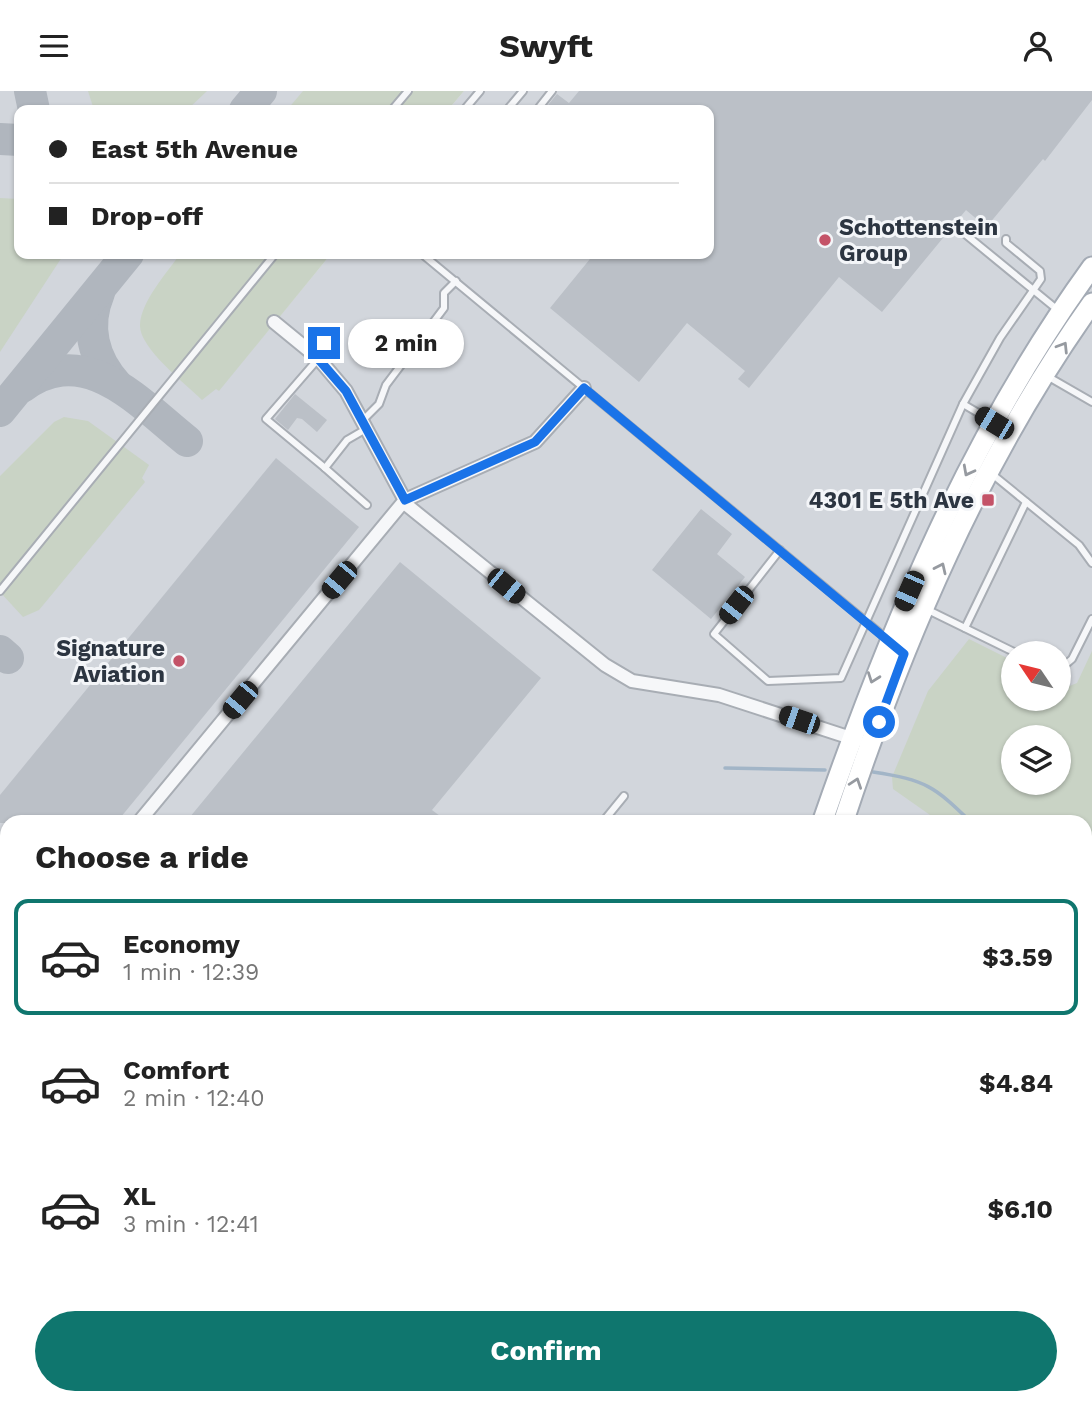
<!DOCTYPE html>
<html lang="en">
<head>
<meta charset="utf-8">
<style>
  body { margin:0; font-family:"Work Sans",sans-serif; background:#f2f2f2; color:#222; height:100vh; display:flex; flex-direction:column; font-size:26px; white-space:nowrap }
  * { box-sizing:border-box; margin:0 }
  p { font-size:23px; color:#767676 }
  .icon { flex:none; width:38px; height:38px; fill:none; stroke:currentColor; stroke-width:2; stroke-linecap:round; stroke-linejoin:round }
  .map { position:relative; flex:1; overflow:hidden }
  .drawer { position:absolute; left:0px; top:724px; width:1092px; height:590px; display:flex; flex-direction:column; background:#fff; border-radius:21px 21px 0 0; box-shadow:0 2px 5px #0004 }
  .drawer>* { flex:none }
  .banner { position:absolute; left:14px; top:14px; width:700px; height:154px; border-radius:14px; box-shadow:0 2px 5px #0004; display:grid; align-content:center; height:154px; padding:0 35px; background:#fff }
  .needle { width:46px; rotate:305deg }
  .tools { position:absolute; left:1001px; top:550px; display:grid; gap:14px }
  .tools a { display:grid; place-items:center; width:70px; height:70px; border-radius:50%; background:#fff; box-shadow:0 2px 5px #0004; font-size:35px }
  .end { position:absolute; width:32px; height:32px; margin:-16px; border:9px solid #1a73e8; background:#fff; box-shadow:0 0 0 4px #fff }
  .from { border-radius:50% }
  .bubble { position:absolute; height:49px; border-radius:24px; background:#fff; box-shadow:0 2px 5px #0004; font-size:23px; font-weight:700; line-height:49px; text-align:center }
  .car { position:absolute; width:21px; height:42px; margin:-21px -10px; border-radius:9px; box-shadow:0 0 5px 2px #0007; background:linear-gradient(#222 24%,#8ab4d8 0 40%,#222 0 76%,#8ab4d8 0 86%,#222 0) }
  .banner b { display:flex; align-items:center; gap:24px; height:66px; font-size:26px }
  .banner b+b { border-top:2px solid #e0e0e0 }
  .banner i { width:18px; height:18px; background:#222 }
  ul { padding:0; list-style:none }
  li { display:flex; align-items:center; gap:21px; height:116px; margin:0 14px 10px; padding:0 21px; border:4px solid transparent; border-radius:14px }
  li div { flex:1 }
  li b { display:block; font-size:26px }
  li em { font-style:normal; font-weight:700 }
  li.on { border-color:#0f766e }
  li>.icon { width:63px; height:63px; stroke-width:1.5 }
  h2 { padding:0 35px; font-size:32px; line-height:84px }
  .button { display:flex; gap:14px; margin-top:auto; padding:14px 35px }
  .button a { flex:1; height:80px; border-radius:42px; background:#0f766e; color:#fff; font-size:28px; font-weight:700; line-height:80px; text-align:center }
  header { display:flex; justify-content:space-between; align-items:center; height:91px; padding:0 35px; background:#fff; font-size:32px; font-weight:700 }
  .map>svg:first-child { display:block }
  .built { fill:#d2d6dc; fill-rule:evenodd }
  .green { fill:#c9d3c5; fill-rule:evenodd }
  .lines { fill:none; stroke-linecap:round; stroke-linejoin:round }
  .stream { stroke:#a2b5c7; stroke-width:3.5 }
  .taxiway { stroke:#b0b6be; stroke-width:32 }
  .building { fill:#bbc0c7 }
  .service-casing { stroke:#a8adb4; stroke-width:10 }
  .minor-casing { stroke:#a8adb4; stroke-width:16 }
  .primary-casing { stroke:#a4abb5; stroke-width:23 }
  .service { stroke:#f6f7f9; stroke-width:6 }
  .minor { stroke:#f6f7f9; stroke-width:12 }
  .primary { stroke:#fff; stroke-width:19 }
  .rail { stroke:#7e8793; stroke-width:3.5; stroke-dasharray:3.5 7; stroke-linecap:butt }
  .oneway { stroke:#969aa0 }
  .route { stroke:#1a73e8; stroke-width:9 }
  .poi-dot { fill:#c45368; stroke:#f3f5f8; stroke-width:2.5 }
  .labels { text-anchor:middle; dominant-baseline:central; stroke-width:6; stroke-linejoin:round; paint-order:stroke }
  .poi-label { font-size:23px; font-weight:bold; fill:#2c3541; stroke:#f3f5f8; text-anchor:end }
</style>
</head>
<body>
<header><svg class="icon" aria-label="menu" viewBox="0 0 24 24"><path d="M4 6h16M4 12h16M4 18h16"/></svg>Swyft<svg class="icon" aria-label="person" viewBox="0 0 24 24"><circle cx="12" cy="8" r="4"/><path d="M4 21q1-7 8-7t8 7"/></svg></header>
<div class="map">
<svg width="1092" height="1313" viewBox="0 0 1092 1313">
  <rect width="100%" height="100%" fill="#e3e6ea"/>
  <path class="built" d="M0,0H432L416,19H19V163H299L219,299L331,163H709V19H448L464,0H1092V1051L1085,1064V732H7V1307H947L944,1313H0ZM1013,562H1059V607H1013ZM1013,646H1059V691H1013Z"/>
  <g class="green">
    <polygon points="88,0 207,0 187,19 94,19"/>
    <polygon points="303,0 464,0 448,19 287,19"/>
    <polygon points="0,107 19,108 19,163 64,163 0,261"/>
    <path d="M180,163H331L219,300L216,298L202,309C186,293 139,257 140,234C141,210 167,182 180,163Z"/>
    <polygon points="64,326 88,330 149,374 142,387 145,391 39,519 23,526 0,501 0,385 54,331"/>
    <path d="M969,548L1013,570V607H1059V592L1067,596L1077,592L1092,560V754L1085,767V732L940,731L893,698L892,686L928,600ZM1013,646H1059V691H1013Z"/>
    <polygon points="1092,1051 1092,1080 1085,1092 1085,1064"/>
  </g>
  <g class="lines">
    <g class="stream">
      <polyline points="725,677 825,679"/>
      <path d="M873,681C926,689 934,695 972,732"/>
    </g>
    <g class="taxiway">
      <polyline points="30,0 34,19"/>
      <polyline points="245,19 261,0"/>
      <polyline points="0,48 19,49"/>
      <path d="M99,202C85,235 93,268 117,294"/>
      <path d="M22,296C86,249 139,312 187,350"/>
      <polyline points="0,320 128,163"/>
      <polyline points="0,560 8,567"/>
    </g>
  </g>
  <g class="building">
    <polygon points="579,0 1092,0 1092,9 1045,70 1043,68 989,133 986,136 966,119 882,221 839,186 749,297 738,288 745,280 687,232 639,291 550,217 594,163 709,163 709,19 544,19 557,3 569,12"/>
    <polygon points="295,303 327,329 317,341 302,328 297,327 288,339 275,328"/>
    <polygon points="276,367 359,436 116,732 0,732 0,704"/>
    <polygon points="701,418 732,443 717,463 745,486 711,528 652,479"/>
    <polygon points="400,471 541,587 432,719 440,725 435,732 185,732"/>
  </g>
  <g class="lines">
    <defs>
      <g id="service">
        <polyline points="392,19 408,0"/>
        <polyline points="464,19 480,0"/>
        <polyline points="507,19 523,0"/>
        <polyline points="537,19 552,0"/>
        <polyline points="965,143 1059,220"/>
        <polyline points="422,163 887,548"/>
        <polyline points="314,263 334,241"/>
        <polyline points="318,268 266,328 325,377"/>
        <polyline points="1047,285 1092,311"/>
        <polyline points="963,313 992,330"/>
        <polyline points="362,330 379,313 386,294 444,217 444,202 456,190"/>
        <polyline points="366,338 347,349 325,377 367,414"/>
        <polyline points="992,383 1079,454 1092,472"/>
        <polyline points="780,459 714,543 768,590 841,587 963,313 1000,247 1041,188 1040,180 1006,152 1006,148"/>
        <polyline points="0,500 275,163"/>
        <polyline points="926,518 1016,562"/>
        <polyline points="965,537 1026,411"/>
        <polyline points="1059,579 1072,568 1092,528"/>
        <polyline points="602,732 624,705"/>
        <polyline points="1085,920 1092,908"/>
        <polyline points="1085,1018 1092,1023"/>
        <polyline points="239,1307 245,1313"/>
        <polyline points="796,1307 806,1313"/>
        <polyline points="352,1313 357,1307"/>
        <polyline points="538,1313 540,1307"/>
      </g>
      <g id="minor">
        <polyline points="274,231 318,267 346,300 408,415 605,574 632,590 719,604 857,649"/>
        <polyline points="138,732 405,409 535,351 584,297"/>
        <polyline points="0,897 7,889"/>
      </g>
      <g id="primary">
        <path d="M822,732C890,536 970,344 1092,176"/>
        <path d="M843,732C903,550 980,369 1092,212"/>
        <polyline points="598,1313 601,1307"/>
        <polyline points="621,1313 624,1307"/>
      </g>
    </defs>
    <use href="#service" class="service-casing"/>
    <use href="#minor" class="minor-casing"/>
    <use href="#primary" class="primary-casing"/>
    <use href="#service" class="service"/>
    <use href="#minor" class="minor"/>
    <use href="#primary" class="primary"/>
    <g class="rail">
      <polyline points="1085,1124 1092,1111"/>
      <polyline points="976,1313 979,1307"/>
    </g>
  </g>
  <defs><path id="oneway-chevron" d="M-2-3.5L2.5 0L-2 3.5" fill="none" stroke-width="1.6" stroke-linecap="round" stroke-linejoin="round" transform="scale(1.75)"/></defs>
  <g class="oneway">
    <use href="#oneway-chevron" transform="translate(1063 256) rotate(-58)"/>
    <use href="#oneway-chevron" transform="translate(968 380) rotate(118)"/>
    <use href="#oneway-chevron" transform="translate(941 477) rotate(-65)"/>
    <use href="#oneway-chevron" transform="translate(873 587) rotate(110)"/>
    <use href="#oneway-chevron" transform="translate(856 692) rotate(-71)"/>
  </g>
  <g class="lines">
    <polyline class="route" points="324,252 314,263 346,300 405,409 535,351 584,297 904,563 879,631"/>
  </g>
  <g class="poi-dot">
    <circle cx="825" cy="149" r="7"/>
    <rect x="981" y="402" width="14" height="14" rx="3.5"/>
    <circle cx="179" cy="570" r="7"/>
  </g>
  <g class="labels">
    <g class="poi-label">
      <text x="839" y="136" text-anchor="start">Schottenstein<tspan x="839" dy="26">Group</tspan></text>
      <text x="974" y="409">4301 E 5th Ave</text>
      <text x="165" y="557">Signature<tspan x="165" dy="26">Aviation</tspan></text>
    </g>
  </g>
</svg>
<div class="tools">
<a><svg class="needle" viewBox="-14 -14 28 28"><path d="M0-13l5 13h-10z" fill="#e53935"/><path d="M0 13l5-13h-10z" fill="#767676"/></svg></a>
<a><svg class="icon" aria-label="layers" viewBox="0 0 24 24"><path d="M12 4l9 5-9 5-9-5zM3 14l9 5 9-5"/></svg></a>
</div>
<i class="end from" style="left:879px;top:631px"></i>
<i class="end" style="left:324px;top:252px"></i>
<div class="bubble" style="left:348px;top:228px;width:116px">2 min</div>
<i class="car" style="left:994px;top:332px;rotate:301deg"></i>
<i class="car" style="left:339px;top:489px;rotate:220deg"></i>
<i class="car" style="left:506px;top:495px;rotate:129deg"></i>
<i class="car" style="left:909px;top:500px;rotate:204deg"></i>
<i class="car" style="left:736px;top:514px;rotate:218deg"></i>
<i class="car" style="left:240px;top:609px;rotate:220deg"></i>
<i class="car" style="left:799px;top:629px;rotate:289deg"></i>
<div class="banner">
<b><i class="from"></i>East 5th Avenue</b>
<b><i></i>Drop-off</b>
</div>
<section class="drawer">
<h2>Choose a ride</h2>
<ul>
<li class="on"><svg class="icon" aria-label="car" viewBox="0 0 24 24"><path d="M5 17H2v-5l4-1 3-4h7l3 4 3 1v5h-3M9 17h6M6 11h13"/><circle cx="7" cy="17" r="2"/><circle cx="17" cy="17" r="2"/></svg><div><b>Economy</b><p>1 min · 12:39</p></div><em>$3.59</em></li>
<li><svg class="icon" aria-label="car" viewBox="0 0 24 24"><path d="M5 17H2v-5l4-1 3-4h7l3 4 3 1v5h-3M9 17h6M6 11h13"/><circle cx="7" cy="17" r="2"/><circle cx="17" cy="17" r="2"/></svg><div><b>Comfort</b><p>2 min · 12:40</p></div><em>$4.84</em></li>
<li><svg class="icon" aria-label="car" viewBox="0 0 24 24"><path d="M5 17H2v-5l4-1 3-4h7l3 4 3 1v5h-3M9 17h6M6 11h13"/><circle cx="7" cy="17" r="2"/><circle cx="17" cy="17" r="2"/></svg><div><b>XL</b><p>3 min · 12:41</p></div><em>$6.10</em></li>
</ul>
<div class="button"><a>Confirm</a></div>
</section>
</div>
</body>
</html>
